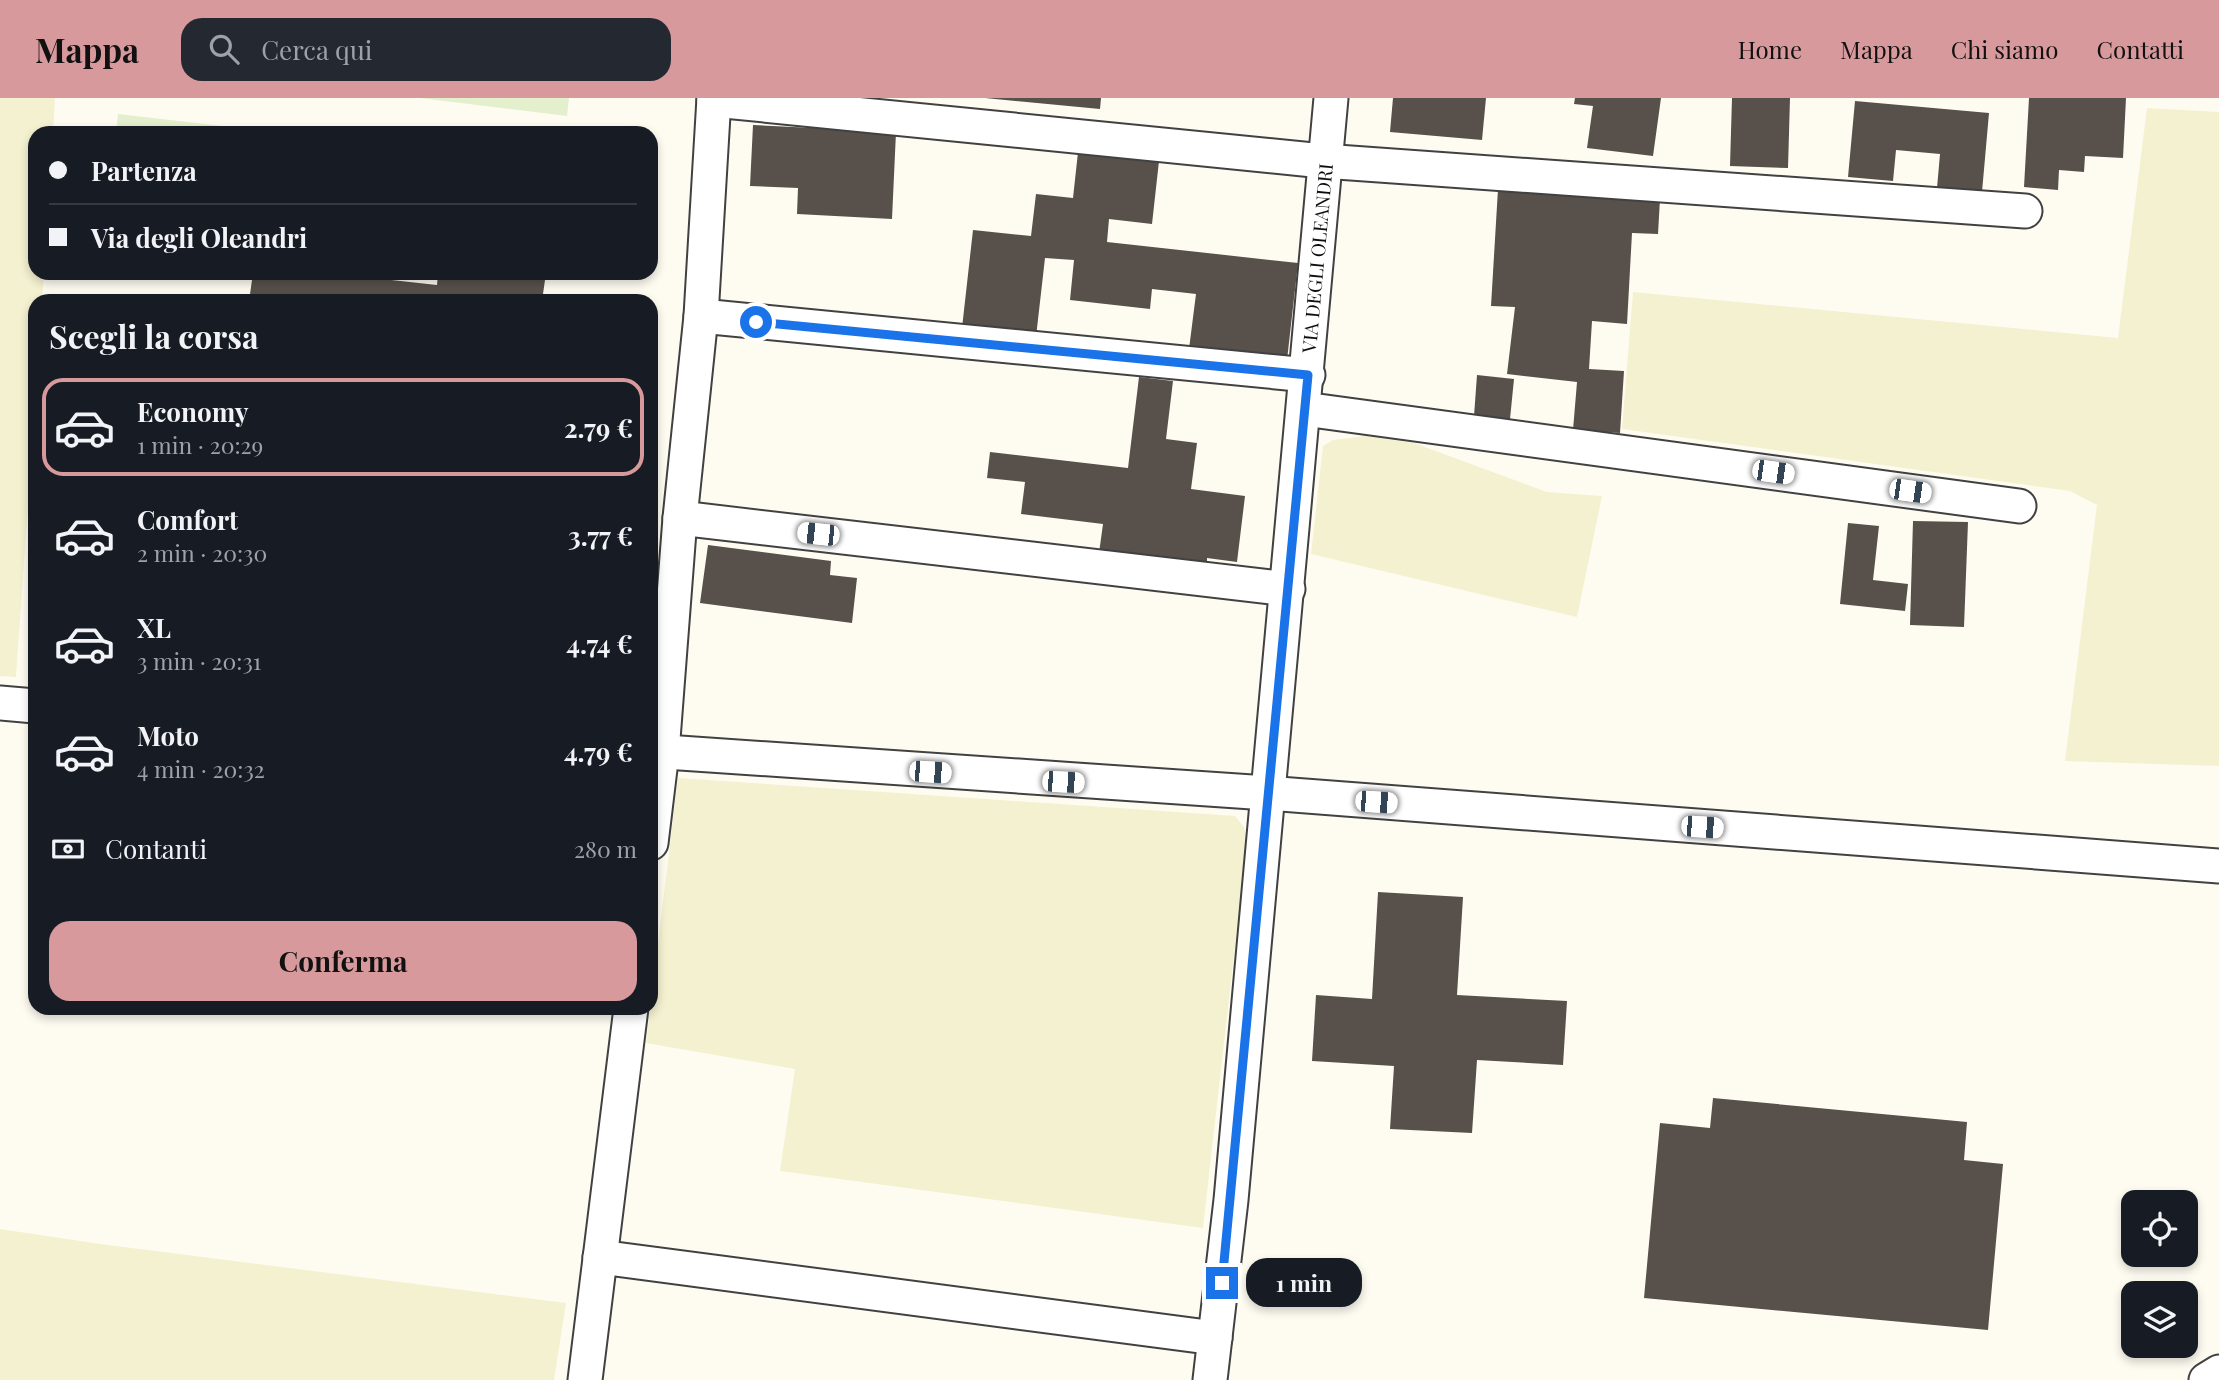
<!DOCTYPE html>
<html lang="it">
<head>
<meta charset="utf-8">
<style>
  body { margin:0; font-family:"Playfair Display",serif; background:#242831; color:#f1f3f6; height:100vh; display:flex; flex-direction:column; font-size:26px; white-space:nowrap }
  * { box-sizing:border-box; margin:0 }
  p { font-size:23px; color:#9ea1a6 }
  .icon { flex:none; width:38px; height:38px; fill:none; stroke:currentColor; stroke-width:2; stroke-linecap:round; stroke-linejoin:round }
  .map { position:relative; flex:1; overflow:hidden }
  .details { position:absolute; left:28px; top:196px; width:630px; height:721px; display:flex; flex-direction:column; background:#171b24; border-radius:21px; box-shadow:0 4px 10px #0003 }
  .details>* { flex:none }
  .top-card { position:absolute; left:28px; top:28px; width:630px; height:154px; border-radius:21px; box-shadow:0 4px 10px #0003; display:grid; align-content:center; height:154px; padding:0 21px; background:#171b24 }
  .tools { position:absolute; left:2121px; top:1092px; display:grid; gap:14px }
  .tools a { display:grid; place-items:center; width:77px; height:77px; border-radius:14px; background:#171b24; box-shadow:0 4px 10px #0003; font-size:35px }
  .end { position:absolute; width:32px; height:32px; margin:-16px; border:9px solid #1a73e8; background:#fff; box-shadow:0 0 0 4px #fff }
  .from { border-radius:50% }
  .bubble { position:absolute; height:49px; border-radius:21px; background:#171b24; box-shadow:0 4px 10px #0003; font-size:23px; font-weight:700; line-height:49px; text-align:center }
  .car { position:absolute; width:21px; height:42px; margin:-21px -10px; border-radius:9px; box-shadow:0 0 5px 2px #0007; background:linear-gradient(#fff 24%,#345 0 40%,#fff 0 76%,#345 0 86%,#fff 0) }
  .top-card b { display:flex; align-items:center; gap:24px; height:66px; font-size:26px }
  .top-card b+b { border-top:2px solid #363941 }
  .top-card i { width:18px; height:18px; background:#f1f3f6 }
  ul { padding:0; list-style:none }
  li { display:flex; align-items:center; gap:21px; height:98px; margin:0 14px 10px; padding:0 7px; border:4px solid transparent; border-radius:21px }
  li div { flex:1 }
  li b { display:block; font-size:26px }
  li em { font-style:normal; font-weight:700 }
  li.active { border-color:#d8999c }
  li>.icon { width:63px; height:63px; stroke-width:1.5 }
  h2 { padding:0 21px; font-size:32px; line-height:84px }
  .pay { display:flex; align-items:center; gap:18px; height:77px; padding:0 21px; font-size:26px }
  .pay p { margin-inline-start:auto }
  .cta { display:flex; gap:14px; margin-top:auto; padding:14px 21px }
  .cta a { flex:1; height:80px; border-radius:21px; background:#d8999c; color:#111; font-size:28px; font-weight:700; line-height:80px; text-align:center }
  header { display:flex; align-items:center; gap:42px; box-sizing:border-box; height:98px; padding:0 35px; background:#d8999c; color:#111 }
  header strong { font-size:33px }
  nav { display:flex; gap:38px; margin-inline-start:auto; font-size:24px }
  .search { width:490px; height:63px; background:#242831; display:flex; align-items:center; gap:18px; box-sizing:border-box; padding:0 24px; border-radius:21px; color:#9ea1a6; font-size:26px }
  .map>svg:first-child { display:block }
  .farmland { fill:#f4f1d1 }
  .pitch { fill:#e3efcd }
  .building { fill:#57504b }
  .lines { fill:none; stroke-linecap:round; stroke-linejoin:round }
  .minor-casing { stroke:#414141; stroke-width:37 }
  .minor { stroke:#fff; stroke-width:33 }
  .route { stroke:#1a73e8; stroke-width:9 }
  .labels { text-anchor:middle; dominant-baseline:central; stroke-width:7; stroke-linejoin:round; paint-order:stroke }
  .street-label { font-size:19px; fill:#0e0e0e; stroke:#fff }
</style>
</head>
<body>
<header>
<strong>Mappa</strong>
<div class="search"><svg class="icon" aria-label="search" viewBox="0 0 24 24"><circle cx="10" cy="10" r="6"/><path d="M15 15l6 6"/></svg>Cerca qui</div>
<nav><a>Home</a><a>Mappa</a><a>Chi siamo</a><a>Contatti</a></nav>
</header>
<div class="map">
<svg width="2219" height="1282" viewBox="0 0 2219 1282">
  <rect width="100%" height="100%" fill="#fefcf1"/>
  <g class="farmland">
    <polygon points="0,0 55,0 53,35 35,35 35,175 44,175 42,203 35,203 35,308 16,579 0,578"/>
    <polygon points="2147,10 2219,14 2219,668 2065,663 2097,407 2070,393 1622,331 1633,194 2118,240"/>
    <polygon points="1365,338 1414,345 1547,394 1602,398 1577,519 1311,456 1323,348 1333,342"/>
    <polygon points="678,680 1235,718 1244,729 1247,742 1203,1130 780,1073 795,971 646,945"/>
    <polygon points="0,1131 100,1146 566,1205 554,1282 0,1282"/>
  </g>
  <g class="pitch">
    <polygon points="420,0 569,0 567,18"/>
    <polygon points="118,16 222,28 221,35 116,35"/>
  </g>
  <g class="building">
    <polygon points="985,0 1101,0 1100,11"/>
    <polygon points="1393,0 1486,0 1482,42 1390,34"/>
    <polygon points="1575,0 1661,0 1653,58 1587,50 1593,8 1574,6"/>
    <polygon points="1732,0 1790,0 1788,70 1730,68"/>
    <polygon points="2029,0 2126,0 2123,60 2085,58 2084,74 2059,72 2058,92 2024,89"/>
    <polygon points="1855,3 1989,15 1982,94 1937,90 1940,56 1896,52 1893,83 1848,79"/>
    <polygon points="753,27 896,34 892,121 797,116 798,90 750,88"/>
    <polygon points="1079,45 1160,54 1152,126 1109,121 1107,144 1298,165 1287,262 1189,251 1196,196 1152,191 1150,211 1070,202 1074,162 1045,160 1036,239 962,230 973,132 1031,138 1036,96 1073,100"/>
    <polygon points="1498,91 1660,101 1658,136 1632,135 1627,226 1592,223 1589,271 1624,273 1620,335 1573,332 1577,284 1507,276 1515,209 1491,208"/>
    <polygon points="253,175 356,175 355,178 437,187 438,175 546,175 542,203 249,203"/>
    <polygon points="1477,277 1514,281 1510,321 1474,318"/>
    <polygon points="1139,279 1173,283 1166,341 1197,345 1191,391 1245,398 1237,464 1207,460 1207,469 1099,455 1103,426 1021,416 1025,384 987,380 990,354 1128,370"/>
    <polygon points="1913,423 1968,424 1964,529 1910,527"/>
    <polygon points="1848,425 1879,428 1873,482 1908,486 1905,513 1840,506"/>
    <polygon points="708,447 831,463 830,477 857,480 852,525 700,505"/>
    <polygon points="1378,794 1463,799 1457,897 1567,903 1563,967 1477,962 1472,1035 1390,1031 1394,968 1312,963 1316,897 1372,901"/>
    <polygon points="1713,1000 1967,1024 1964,1062 2003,1066 1988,1232 1644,1200 1660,1025 1710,1030"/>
  </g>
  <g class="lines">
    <defs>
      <g id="minor">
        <polyline points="714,2 1323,63 2025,113"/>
        <polyline points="701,218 1308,277"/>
        <polyline points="1304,311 2019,408"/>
        <polyline points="680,420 1288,491"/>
        <polyline points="0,605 35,608"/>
        <polyline points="651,653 1267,695 2219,768"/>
        <polyline points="651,745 662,654 680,420 701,218 714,0"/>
        <polyline points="600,1159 1215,1240"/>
        <polyline points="585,1282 631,910"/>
        <path id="s1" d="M1210,1282L1231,1102L1331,0"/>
        <polyline points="2206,1282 2219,1274"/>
      </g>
    </defs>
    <use href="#minor" class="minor-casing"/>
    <use href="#minor" class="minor"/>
  </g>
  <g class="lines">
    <polyline class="route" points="756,224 1308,277 1222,1185"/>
  </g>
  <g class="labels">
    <g class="street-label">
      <text stroke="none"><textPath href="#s1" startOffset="1127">VIA DEGLI OLEANDRI</textPath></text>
    </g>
  </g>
</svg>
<div class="tools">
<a><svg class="icon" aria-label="locate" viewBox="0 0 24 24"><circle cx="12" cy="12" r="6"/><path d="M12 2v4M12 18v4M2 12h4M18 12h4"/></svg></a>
<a><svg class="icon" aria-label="layers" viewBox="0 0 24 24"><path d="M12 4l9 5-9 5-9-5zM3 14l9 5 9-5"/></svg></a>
</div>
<i class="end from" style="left:756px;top:224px"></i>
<i class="end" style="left:1222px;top:1185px"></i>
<div class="bubble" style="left:1246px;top:1160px;width:116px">1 min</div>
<i class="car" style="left:1773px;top:374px;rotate:98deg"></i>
<i class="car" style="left:1910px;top:393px;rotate:98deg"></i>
<i class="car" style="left:818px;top:436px;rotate:276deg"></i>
<i class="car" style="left:930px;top:674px;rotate:94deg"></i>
<i class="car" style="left:1063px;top:684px;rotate:93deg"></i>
<i class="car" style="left:1376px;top:704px;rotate:94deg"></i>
<i class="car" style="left:1702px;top:729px;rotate:94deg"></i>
<div class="top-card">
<b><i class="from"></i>Partenza</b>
<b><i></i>Via degli Oleandri</b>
</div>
<section class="details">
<h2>Scegli la corsa</h2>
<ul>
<li class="active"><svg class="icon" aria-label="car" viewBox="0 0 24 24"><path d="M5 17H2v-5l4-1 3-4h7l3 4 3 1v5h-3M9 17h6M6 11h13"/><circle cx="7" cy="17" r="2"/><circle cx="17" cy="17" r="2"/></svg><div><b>Economy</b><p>1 min · 20:29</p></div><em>2.79 €</em></li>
<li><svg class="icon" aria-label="car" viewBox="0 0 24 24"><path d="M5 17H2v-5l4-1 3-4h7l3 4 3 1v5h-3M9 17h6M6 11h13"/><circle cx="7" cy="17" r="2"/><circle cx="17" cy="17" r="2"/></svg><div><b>Comfort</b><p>2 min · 20:30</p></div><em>3.77 €</em></li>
<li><svg class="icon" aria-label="car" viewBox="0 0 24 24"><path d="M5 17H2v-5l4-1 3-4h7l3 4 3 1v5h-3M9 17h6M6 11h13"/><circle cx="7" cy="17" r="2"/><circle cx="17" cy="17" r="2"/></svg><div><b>XL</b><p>3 min · 20:31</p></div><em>4.74 €</em></li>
<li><svg class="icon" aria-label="car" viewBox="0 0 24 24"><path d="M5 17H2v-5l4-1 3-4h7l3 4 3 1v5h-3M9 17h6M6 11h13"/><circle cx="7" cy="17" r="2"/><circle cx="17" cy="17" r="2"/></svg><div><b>Moto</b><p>4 min · 20:32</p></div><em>4.79 €</em></li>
</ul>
<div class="pay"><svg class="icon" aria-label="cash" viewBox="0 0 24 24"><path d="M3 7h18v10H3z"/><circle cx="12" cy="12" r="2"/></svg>Contanti<p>280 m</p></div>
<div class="cta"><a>Conferma</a></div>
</section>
</div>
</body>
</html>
